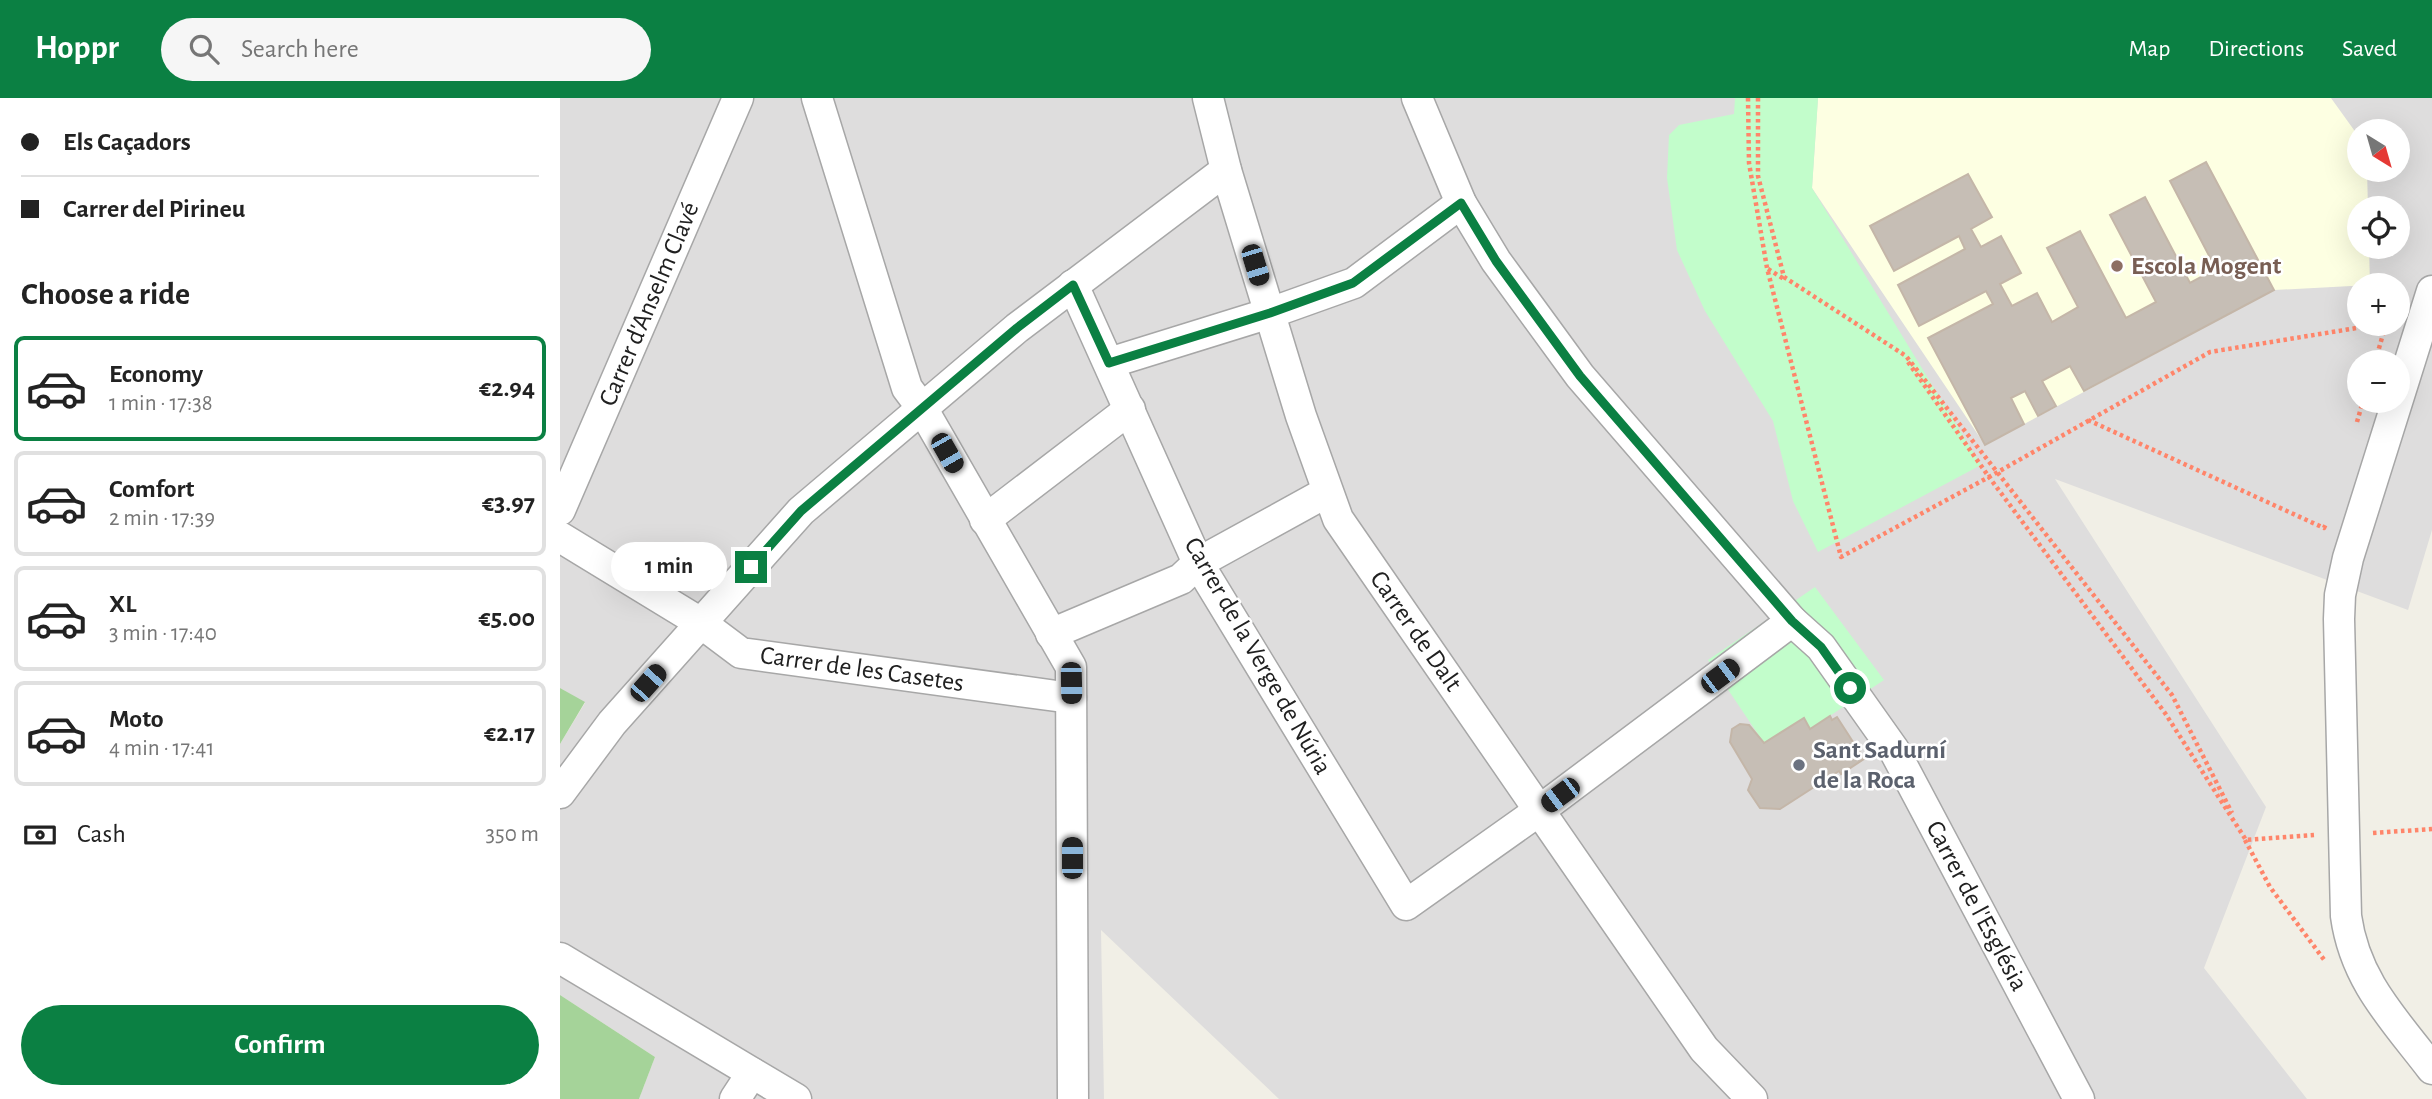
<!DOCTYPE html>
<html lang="en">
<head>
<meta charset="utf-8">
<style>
  body { margin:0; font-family:"Alegreya Sans",sans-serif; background:#f6f6f6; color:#222; height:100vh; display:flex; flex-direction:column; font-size:26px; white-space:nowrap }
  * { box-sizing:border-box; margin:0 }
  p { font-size:23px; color:#767676 }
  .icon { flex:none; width:38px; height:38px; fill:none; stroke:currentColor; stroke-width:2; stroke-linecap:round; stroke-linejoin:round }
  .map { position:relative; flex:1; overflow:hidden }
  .panel { display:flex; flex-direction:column; background:#fff; width:560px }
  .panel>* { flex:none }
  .hud { display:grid; align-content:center; height:154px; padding:0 21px; background:#fff }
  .needle { width:46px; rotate:143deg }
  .buttons { position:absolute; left:1787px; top:21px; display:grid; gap:14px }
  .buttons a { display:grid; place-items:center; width:63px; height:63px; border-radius:50%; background:#fff; box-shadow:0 7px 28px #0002; font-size:35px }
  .end { position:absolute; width:32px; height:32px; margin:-16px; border:9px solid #0b8043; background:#fff; box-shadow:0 0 0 4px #fff }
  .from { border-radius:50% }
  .bubble { position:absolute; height:49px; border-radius:24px; background:#fff; box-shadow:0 7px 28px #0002; font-size:23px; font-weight:700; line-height:49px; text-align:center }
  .car { position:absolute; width:21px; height:42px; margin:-21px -10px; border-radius:9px; box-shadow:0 0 5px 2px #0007; background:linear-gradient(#222 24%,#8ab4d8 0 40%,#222 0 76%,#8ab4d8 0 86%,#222 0) }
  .hud b { display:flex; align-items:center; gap:24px; height:66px; font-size:26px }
  .hud b+b { border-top:2px solid #e0e0e0 }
  .hud i { width:18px; height:18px; background:#222 }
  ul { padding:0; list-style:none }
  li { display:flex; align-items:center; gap:21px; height:105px; margin:0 14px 10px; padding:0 7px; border:4px solid #e0e0e0; border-radius:10px }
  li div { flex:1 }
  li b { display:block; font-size:26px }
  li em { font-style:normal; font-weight:700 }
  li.on { border-color:#0b8043 }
  li>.icon { width:63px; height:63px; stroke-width:1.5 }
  h2 { padding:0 21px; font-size:32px; line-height:84px }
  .pay { display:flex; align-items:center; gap:18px; height:77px; padding:0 21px; font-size:26px }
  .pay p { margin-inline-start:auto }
  .button { display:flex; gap:14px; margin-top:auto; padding:14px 21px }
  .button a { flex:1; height:80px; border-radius:42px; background:#0b8043; color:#fff; font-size:28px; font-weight:700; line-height:80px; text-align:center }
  header { display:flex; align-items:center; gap:42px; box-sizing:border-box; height:98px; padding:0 35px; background:#0b8043; color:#fff }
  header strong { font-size:33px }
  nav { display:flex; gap:38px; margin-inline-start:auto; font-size:24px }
  .search { width:490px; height:63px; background:#f6f6f6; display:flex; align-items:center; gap:18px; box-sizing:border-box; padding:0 24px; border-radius:38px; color:#767676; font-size:26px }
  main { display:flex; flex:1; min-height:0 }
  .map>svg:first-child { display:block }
  .residential { fill:#dedddd; fill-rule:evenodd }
  .education { fill:#fdffe2 }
  .forest { fill:#a5d399 }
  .park { fill:#c2fdcb }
  .building { fill:#c6beb5; stroke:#c4b6a8; stroke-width:2 }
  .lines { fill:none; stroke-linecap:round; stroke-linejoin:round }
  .minor-casing { stroke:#a7a7a7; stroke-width:33 }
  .path { stroke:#ff856a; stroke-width:4.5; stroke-dasharray:3.5 3.5; stroke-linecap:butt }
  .minor { stroke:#fff; stroke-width:30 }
  .route { stroke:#0b8043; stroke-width:9 }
  .education-dot { fill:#8d6e63; stroke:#fff; stroke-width:2.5 }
  .worship-dot { fill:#6b7280; stroke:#fff; stroke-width:2.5 }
  .labels { text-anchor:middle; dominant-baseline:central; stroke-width:5; stroke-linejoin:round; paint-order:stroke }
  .education-label { font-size:26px; font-weight:bold; fill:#785e54; stroke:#fff; text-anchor:start }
  .street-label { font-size:26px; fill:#202020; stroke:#fff }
  .worship-label { font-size:26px; font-weight:bold; fill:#5b616d; stroke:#fff; text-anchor:start }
</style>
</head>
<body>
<header>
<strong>Hoppr</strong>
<div class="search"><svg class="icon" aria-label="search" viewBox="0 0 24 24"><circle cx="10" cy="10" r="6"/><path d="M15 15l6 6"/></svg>Search here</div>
<nav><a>Map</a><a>Directions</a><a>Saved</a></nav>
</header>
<main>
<section class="panel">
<div class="hud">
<b><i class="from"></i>Els Caçadors</b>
<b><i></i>Carrer del Pirineu</b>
</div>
<h2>Choose a ride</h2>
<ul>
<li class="on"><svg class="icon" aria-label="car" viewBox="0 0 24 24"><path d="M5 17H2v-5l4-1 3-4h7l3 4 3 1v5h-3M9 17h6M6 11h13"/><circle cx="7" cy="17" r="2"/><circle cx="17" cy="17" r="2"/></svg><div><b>Economy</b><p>1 min · 17:38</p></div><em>€2.94</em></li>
<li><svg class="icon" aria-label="car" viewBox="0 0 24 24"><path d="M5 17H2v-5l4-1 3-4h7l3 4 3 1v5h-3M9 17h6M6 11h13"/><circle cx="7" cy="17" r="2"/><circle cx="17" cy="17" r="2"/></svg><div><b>Comfort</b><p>2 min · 17:39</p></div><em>€3.97</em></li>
<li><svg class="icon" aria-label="car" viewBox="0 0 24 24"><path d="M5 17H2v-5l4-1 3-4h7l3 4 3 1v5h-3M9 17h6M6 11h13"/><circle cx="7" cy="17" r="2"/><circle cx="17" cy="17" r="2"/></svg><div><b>XL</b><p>3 min · 17:40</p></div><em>€5.00</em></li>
<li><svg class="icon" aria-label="car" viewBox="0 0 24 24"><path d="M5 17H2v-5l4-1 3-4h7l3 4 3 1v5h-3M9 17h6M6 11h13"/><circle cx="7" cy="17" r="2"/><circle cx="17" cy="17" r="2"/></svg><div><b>Moto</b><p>4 min · 17:41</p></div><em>€2.17</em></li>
</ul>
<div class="pay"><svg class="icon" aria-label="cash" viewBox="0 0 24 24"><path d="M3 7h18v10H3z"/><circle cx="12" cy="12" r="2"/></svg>Cash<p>350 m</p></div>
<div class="button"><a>Confirm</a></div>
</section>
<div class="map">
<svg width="1872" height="1001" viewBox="0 0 1872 1001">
  <rect width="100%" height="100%" fill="#f1efe6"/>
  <path class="residential" d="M0,0H1872V432L1848,512L1495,381L1706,709L1644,870L1747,1001H719L541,832L544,1001H79L95,959L0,897V646L25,605L0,590ZM1799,33H1838V72H1799ZM1799,110H1838V149H1799ZM1799,187H1838V226H1799ZM1799,264H1838V303H1799Z"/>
  <polygon class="education" points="1258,0 1771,0 1799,39 1799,72 1807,72 1808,110 1799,110 1799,149 1809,149 1810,187 1714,192 1425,347 1252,90"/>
  <g class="forest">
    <polygon points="0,590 25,604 0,646"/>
    <polygon points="0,897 95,959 79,1001 0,1001"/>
  </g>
  <g class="park">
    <polygon points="1175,0 1258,0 1252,90 1421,367 1258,454 1233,403 1213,323 1145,213 1117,152 1107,80 1109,37 1119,27 1174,16"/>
    <polygon points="1255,489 1324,582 1250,631 1244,621 1204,645 1148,562"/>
  </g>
  <g class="building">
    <polygon points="1646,64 1714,192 1524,293 1510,268 1482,283 1496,308 1478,318 1465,293 1451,300 1464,326 1425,347 1368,240 1433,206 1426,193 1359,228 1338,187 1405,151 1399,138 1334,173 1310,128 1408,76 1432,119 1411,131 1421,149 1441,138 1461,175 1440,186 1452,208 1477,195 1492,224 1518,209 1487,150 1520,133 1566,220 1596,204 1550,117 1585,99 1630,185 1656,171 1610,83"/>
    <polygon points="1270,618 1272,622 1277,619 1304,661 1281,676 1279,673 1220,711 1200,710 1188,692 1192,681 1170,644 1172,631 1180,626 1189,627 1204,645 1244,620 1250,631"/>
  </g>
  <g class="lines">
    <defs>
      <g id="minor">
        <polyline points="257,0 347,290 362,310 511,569 513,1001"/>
        <polyline points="648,0 666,72 741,318 778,421 1144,951 1192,1001"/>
        <polyline points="857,0 901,105 936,163 1020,278 1232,523 1261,549 1334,652 1519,1001"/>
        <polyline points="513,187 638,465 846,807 980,712 1232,523"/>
        <path d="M1872,193L1788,460L1780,497L1779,521L1786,818C1795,883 1834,921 1872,971"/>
        <polyline points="549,265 710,215 794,185 901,105"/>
        <polyline points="0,412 178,0"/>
        <polyline points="425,422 570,311"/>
        <polyline points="0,439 141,525 181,555 511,600"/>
        <polyline points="491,536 621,481 638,465 767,394"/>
        <polyline points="0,695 52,625 241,413 457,230 666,72"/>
        <polyline points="0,860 236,1001"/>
        <polyline points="175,1001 192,975"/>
      </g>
    </defs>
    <use href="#minor" class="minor-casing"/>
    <g class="path">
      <polyline points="1188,0 1189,65 1207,170 1281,459 1429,379 1605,615 1686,742 1754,737"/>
      <polyline points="1198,0 1198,78 1224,179 1346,258 1612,597 1672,715"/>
      <polyline points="1208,171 1224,181"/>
      <polyline points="1348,264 1429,379 1650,254 1821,226"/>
      <polyline points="1815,264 1826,226"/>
      <polyline points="1528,322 1764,430 1766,426"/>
      <polyline points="1797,324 1803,303"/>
      <polyline points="1813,735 1872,731"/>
      <polyline points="1685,742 1710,789 1765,863"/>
    </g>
    <use href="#minor" class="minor"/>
  </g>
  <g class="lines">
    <polyline class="route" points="191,469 241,413 457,230 513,187 549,265 710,215 793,185 901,105 936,163 1020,278 1232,523 1261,549 1290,590"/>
  </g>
  <circle class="education-dot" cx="1557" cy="168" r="7"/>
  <circle class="worship-dot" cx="1239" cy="667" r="7"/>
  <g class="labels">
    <g class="education-label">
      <text x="1571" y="168">Escola Mogent</text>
    </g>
    <g class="street-label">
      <text transform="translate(89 206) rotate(-67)">Carrer d'Anselm Clavé</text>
      <text transform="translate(856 533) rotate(55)">Carrer de Dalt</text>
      <text transform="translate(698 558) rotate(60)">Carrer de la Verge de Núria</text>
      <text transform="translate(302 571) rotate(8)">Carrer de les Casetes</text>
      <text transform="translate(1417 808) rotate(62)">Carrer de l'Església</text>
    </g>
    <g class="worship-label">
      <text x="1253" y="652">Sant Sadurní<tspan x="1253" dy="30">de la Roca</tspan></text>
    </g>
  </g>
</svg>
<div class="buttons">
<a><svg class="needle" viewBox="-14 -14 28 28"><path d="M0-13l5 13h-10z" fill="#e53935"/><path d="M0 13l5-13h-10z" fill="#767676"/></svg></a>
<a><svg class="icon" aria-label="locate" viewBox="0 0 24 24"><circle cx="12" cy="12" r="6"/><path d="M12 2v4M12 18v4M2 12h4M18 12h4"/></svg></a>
<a>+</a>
<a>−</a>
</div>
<i class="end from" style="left:1290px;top:590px"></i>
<i class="end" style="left:191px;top:469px"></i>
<div class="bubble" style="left:51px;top:444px;width:116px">1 min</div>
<i class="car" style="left:695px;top:167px;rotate:163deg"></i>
<i class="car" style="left:387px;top:355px;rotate:150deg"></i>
<i class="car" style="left:1160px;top:578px;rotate:53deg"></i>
<i class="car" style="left:88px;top:585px;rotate:42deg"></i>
<i class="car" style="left:511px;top:585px;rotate:179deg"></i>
<i class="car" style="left:1000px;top:697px;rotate:233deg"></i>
<i class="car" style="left:512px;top:760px;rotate:0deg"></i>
</div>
</main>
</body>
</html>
